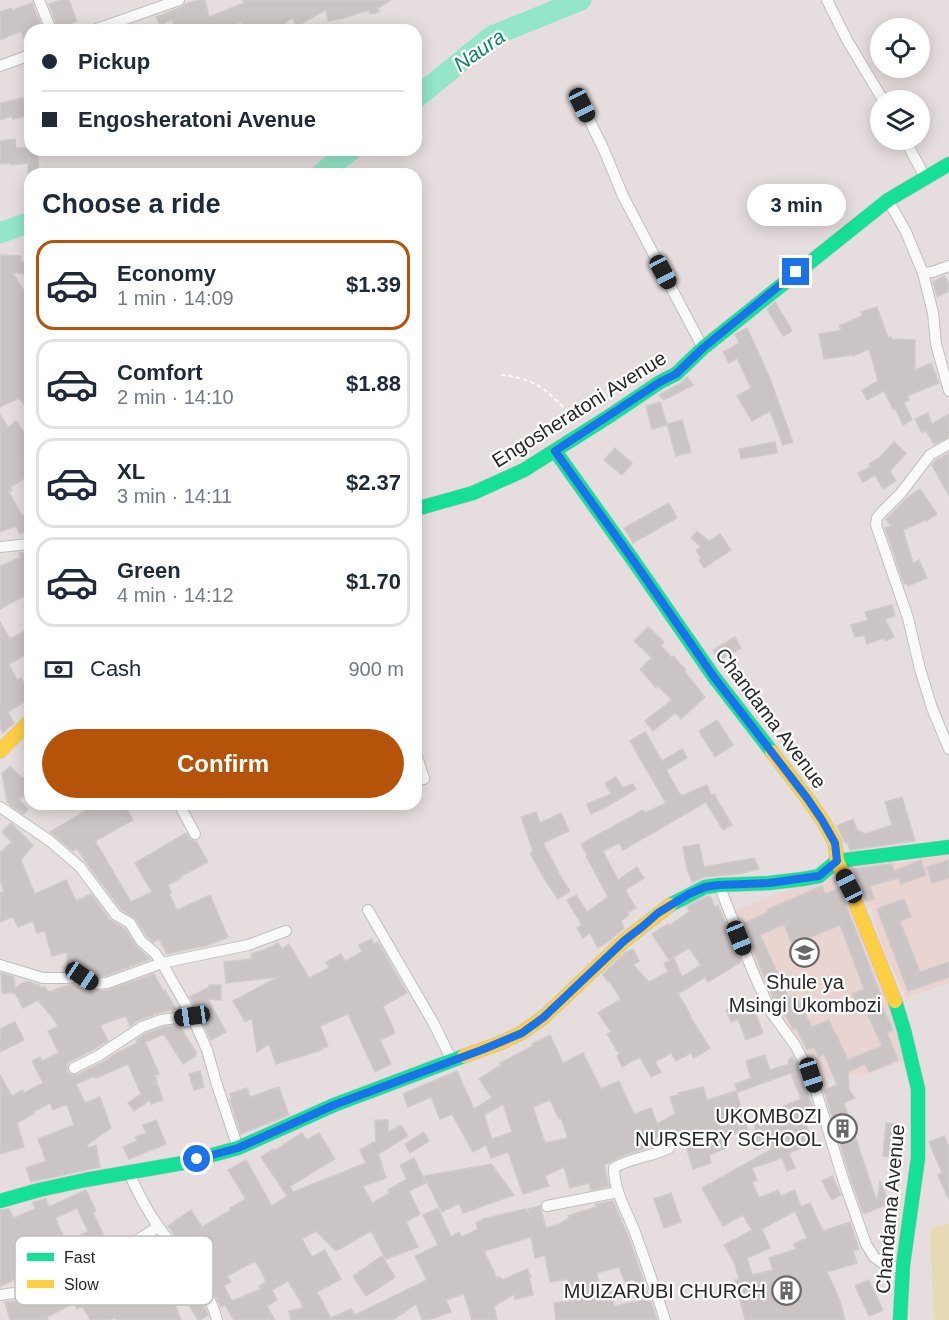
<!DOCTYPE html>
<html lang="en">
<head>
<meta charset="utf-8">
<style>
  body { margin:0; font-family:Helvetica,sans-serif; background:#f6f6f7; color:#1f2937; height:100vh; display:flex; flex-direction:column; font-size:22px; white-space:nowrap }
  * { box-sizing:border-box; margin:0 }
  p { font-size:20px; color:#747a83 }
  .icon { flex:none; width:33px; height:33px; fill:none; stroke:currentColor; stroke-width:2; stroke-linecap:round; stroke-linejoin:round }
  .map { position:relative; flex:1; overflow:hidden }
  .details { position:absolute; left:24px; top:168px; width:398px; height:642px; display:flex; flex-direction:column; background:#fff; border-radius:18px; box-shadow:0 3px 15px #0003 }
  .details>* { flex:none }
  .hud { position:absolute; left:24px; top:24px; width:398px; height:132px; border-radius:18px; box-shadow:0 3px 15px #0003; display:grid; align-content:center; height:132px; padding:0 18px; background:#fff }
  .fabs { position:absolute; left:870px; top:18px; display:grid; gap:12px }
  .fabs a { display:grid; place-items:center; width:60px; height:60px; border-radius:50%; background:#fff; box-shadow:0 3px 15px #0003; font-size:30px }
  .end { position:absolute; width:27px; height:27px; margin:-14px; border:8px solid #1a73e8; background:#fff; box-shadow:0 0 0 3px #fff }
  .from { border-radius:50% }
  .bubble { position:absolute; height:42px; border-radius:21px; background:#fff; box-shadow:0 3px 15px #0003; font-size:20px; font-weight:700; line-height:42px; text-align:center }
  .car { position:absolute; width:18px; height:36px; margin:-18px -9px; border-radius:8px; box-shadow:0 0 4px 2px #0007; background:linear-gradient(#222 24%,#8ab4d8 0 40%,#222 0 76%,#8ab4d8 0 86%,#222 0) }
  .hud b { display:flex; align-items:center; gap:21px; height:57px; font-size:22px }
  .hud b+b { border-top:2px solid #e0e1e3 }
  .hud i { width:15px; height:15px; background:#1f2937 }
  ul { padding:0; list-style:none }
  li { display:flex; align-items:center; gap:18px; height:90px; margin:0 12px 9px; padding:0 6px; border:3px solid #e0e1e3; border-radius:18px }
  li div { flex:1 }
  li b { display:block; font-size:22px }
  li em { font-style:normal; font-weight:700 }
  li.on { border-color:#b45309 }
  li>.icon { width:54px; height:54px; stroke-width:1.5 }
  h2 { padding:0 18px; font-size:27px; line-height:72px }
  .pay { display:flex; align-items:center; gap:15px; height:66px; padding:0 18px; font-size:22px }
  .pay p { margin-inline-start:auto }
  .button { display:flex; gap:12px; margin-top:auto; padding:12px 18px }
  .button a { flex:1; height:69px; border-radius:36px; background:#b45309; color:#fff; font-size:24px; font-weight:700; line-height:69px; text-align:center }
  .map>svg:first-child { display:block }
  .education { fill:#e9d4d2 }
  .pitch { fill:#e6dab5 }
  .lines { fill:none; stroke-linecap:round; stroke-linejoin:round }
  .river { stroke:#93e6c8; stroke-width:21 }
  .building { fill:#cbc4c5; stroke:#d1caca; stroke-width:1.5; fill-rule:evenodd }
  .street-casing { stroke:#c0bebf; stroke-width:12 }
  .fast-casing { stroke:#c0bebf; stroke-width:15 }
  .slow-casing { stroke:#c0bebf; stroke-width:15 }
  .path { stroke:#fbfafa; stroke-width:2; stroke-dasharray:4.5 3; stroke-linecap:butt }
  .street { stroke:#fbfafa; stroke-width:10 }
  .fast { stroke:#16e098; stroke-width:14 }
  .slow { stroke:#ffcf43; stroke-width:14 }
  .route { stroke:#1a73e8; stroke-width:8 }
  .labels { text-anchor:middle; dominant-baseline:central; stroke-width:4.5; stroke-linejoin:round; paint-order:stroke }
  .street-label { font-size:20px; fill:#282828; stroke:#fff }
  .poi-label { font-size:20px; fill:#282828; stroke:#fff; text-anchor:end }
  .water-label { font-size:21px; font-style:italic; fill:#128465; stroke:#fff }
  .key { fill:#fff; stroke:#bebebe; stroke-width:1.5 }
  .key-label { font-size:16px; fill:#282828 }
</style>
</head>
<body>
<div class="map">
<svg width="949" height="1320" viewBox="0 0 949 1320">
  <rect width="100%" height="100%" fill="#e6dede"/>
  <g class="education">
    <polygon points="949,855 949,983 909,997 907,999 885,954 874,921 872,907 863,910 847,863 876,859 899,863"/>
    <polygon points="837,876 888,1002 904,1061 860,1077 853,1074 837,1079 828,1079 813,1055 801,1041 795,1038 769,1002 734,910 792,889"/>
  </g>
  <polygon class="pitch" points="949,1224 949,1320 934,1320 930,1228"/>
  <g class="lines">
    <g class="river">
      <polyline points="416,98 492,36 581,0"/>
      <polyline points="321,174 351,150"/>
      <polyline points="0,233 30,222"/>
    </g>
  </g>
  <g class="building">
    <polygon points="62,0 69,0 77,21 58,28 49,4"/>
    <polygon points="200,0 205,0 209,17 244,3 243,0 391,0 378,8 379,12 370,14 369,10 344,18 328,21 326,10 297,26 292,18 276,30 246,30 241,22 217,30 176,30 172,19 160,25 156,17 182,7 185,4"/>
    <polygon points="32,3 43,30 30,30 30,48 28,48 21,31 0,40 0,12 11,8 13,10"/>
    <polygon points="23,98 27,116 13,119 12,116 0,120 0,103"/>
    <polygon points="15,139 16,148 30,148 30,150 38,150 39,174 28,174 28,163 11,165 11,163 0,164 0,141"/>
    <polygon points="0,254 1,255 21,256 21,261 30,263 30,275 12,272 30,300 30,413 19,398 0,407"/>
    <polygon points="944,276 949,284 949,291 937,297 933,282"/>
    <polygon points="775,302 792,331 783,336 767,309"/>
    <polygon points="877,307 888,338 891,337 892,339 915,340 915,370 931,363 939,383 907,396 909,400 904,403 912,420 903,425 895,408 893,409 884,391 867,400 862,390 878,381 869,349 853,356 852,355 824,359 819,334 842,330 839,326 862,316 861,312"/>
    <polygon points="747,328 769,376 793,442 783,445 770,411 752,421 737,396 751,388 737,358 729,363 723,352 739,343 735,334"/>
    <polygon points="687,377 693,385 664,400 659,395 681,383"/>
    <polygon points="660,402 667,425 652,429 646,406"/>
    <polygon points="928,413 932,424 949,414 949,437 934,444 926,431 922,433 915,419"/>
    <polygon points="0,415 8,427 16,421 30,441 30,459 23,464 30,475 10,487 12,490 9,492 22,516 30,512 30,529 20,534 16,526 0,532"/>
    <polygon points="682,420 691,452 676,456 667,424"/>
    <polygon points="775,442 777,453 741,459 739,449"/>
    <polygon points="894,442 906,453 890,471 896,481 883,489 875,475 863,482 858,473 870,467 869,464 879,458"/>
    <polygon points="615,448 632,463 622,475 604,460"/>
    <polygon points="949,453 949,496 932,465 935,461"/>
    <polygon points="920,489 937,514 926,521 925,520 903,530 913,563 919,560 927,578 908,586 907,583 904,584 885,528 891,526 886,519 907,498"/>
    <polygon points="669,503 677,518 633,543 624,528"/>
    <polygon points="697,531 709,541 720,534 731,550 704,568 699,560 701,558 696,550 701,547 691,538"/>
    <polygon points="30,552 30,593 0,609 0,566 21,557 19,553"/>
    <polygon points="892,605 895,616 885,619 894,637 886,641 884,638 867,644 864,635 855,637 851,625 868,620 865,612"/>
    <polygon points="0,622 10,639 30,628 30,652 9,664 17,680 21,678 24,683 30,680 30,698 8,712 14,723 3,733 0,727"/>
    <polygon points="648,627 664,642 661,646 672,658 673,656 686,670 684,671 705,697 681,719 675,713 653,731 645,721 672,700 658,686 656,688 640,669 652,658 634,641"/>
    <polygon points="735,637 741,648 719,661 713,650"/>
    <polygon points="717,720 733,745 715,757 699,731"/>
    <polygon points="645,732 662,761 682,749 687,758 666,770 681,796 707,785 711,795 714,794 732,825 723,830 706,802 623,850 619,843 603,851 618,880 637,867 644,878 625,890 636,908 627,913 629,915 621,921 624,928 609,941 598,948 590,933 583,938 577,928 582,925 567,900 576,895 587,912 608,897 586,856 587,855 581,844 643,810 645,813 666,803 630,741"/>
    <polygon points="10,766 22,778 30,776 30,795 18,798 28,810 23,814 11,806 7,801 2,774"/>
    <polygon points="616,777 623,788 633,784 636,789 606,807 591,814 587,804 611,794 605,783"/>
    <polygon points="902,797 915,841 850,850 847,842 845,843 837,826 853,819 857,830 865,834 892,825 885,802"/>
    <polygon points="81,804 124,804 133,820 95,841 131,902 152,892 135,863 186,833 191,840 196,841 208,862 181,876 181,878 168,885 171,893 169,894 177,910 210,895 228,937 209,945 167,954 159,939 153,942 147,936 136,919 121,909 85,861 77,848 73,851 50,832 85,811"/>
    <polygon points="536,812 540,823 561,813 569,831 543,843 558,871 557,871 570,891 558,899 544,878 530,853 533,851 521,817"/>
    <polygon points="11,823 33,845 21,860 35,894 66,880 76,901 91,894 110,920 125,929 135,945 150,959 105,976 95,976 86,970 82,969 67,970 67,952 52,956 45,931 37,933 33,921 18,927 13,917 0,922 0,893 4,891 0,881 0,853 12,842 2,832"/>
    <polygon points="699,844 704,867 754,858 759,869 737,874 704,877 692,882 687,869 683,847"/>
    <polygon points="921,860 926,875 901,884 899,878 870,886 874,899 866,901 853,869 892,864 894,871"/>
    <polygon points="949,860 949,878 932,883 927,867"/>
    <path d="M822,886L825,894L839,888L840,890L882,998L879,999L893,1030L887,1033L898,1060L869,1072L865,1064L848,1072L849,1090L855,1098L844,1103L877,1202L880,1182L890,1203L866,1213H863L851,1180L824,1090L837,1085L824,1054L819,1057L814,1047L807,1050L796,1028L793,1029L778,1001L775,1002L742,924L768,912L766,910ZM784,924L792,945L840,925L864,989L852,994L858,1007L863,1005L882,1046L848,1060L836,1034H835L829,1020L812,1027L795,995L789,998L760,935Z"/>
    <polygon points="708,896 710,896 715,907 718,905 719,907 741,962 708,982 705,977 678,994 691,1016 690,1017 710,1048 694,1058 691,1053 676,1061 671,1053 655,1062 661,1072 651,1077 640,1057 622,1067 617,1056 619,1054 607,1034 611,1032 598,1013 621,999 609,981 608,982 603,974 626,952 633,949 639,961 633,965 649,982 668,972 664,963 674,958 682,977 701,965 689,948 669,960 652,934 668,924 669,926 689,912 687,906"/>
    <polygon points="904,899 911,917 900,921 920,972 949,962 949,977 908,991 877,909"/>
    <polygon points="371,939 374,944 378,942 407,993 383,1006 395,1033 380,1040 391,1064 375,1072 348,1014 320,1026 328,1046 321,1049 322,1050 276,1064 269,1044 257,1052 252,1018 245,1022 233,1001 278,977 226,983 224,962 252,959 251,954 264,950 278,943 282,949 289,944 309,978 329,968 326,962 341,954 345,961 362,952 359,945"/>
    <polygon points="1,973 14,977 15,988 26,981 39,985 41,988 44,986 49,992 68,985 80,984 93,991 108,990 154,974 163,991 165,990 176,1009 158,1013 139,1020 130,1026 126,1016 100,1025 108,1041 94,1049 71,1061 67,1064 67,1071 69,1074 77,1075 101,1063 117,1053 137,1043 136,1040 145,1034 163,1027 181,1025 182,1026 180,1027 196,1052 196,1056 183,1064 164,1034 145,1042 159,1074 155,1075 157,1081 149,1086 157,1083 163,1100 151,1104 150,1100 134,1111 128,1103 141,1094 128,1064 96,1078 94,1076 76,1084 85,1103 100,1097 111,1128 87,1145 89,1148 96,1145 100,1167 31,1182 26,1168 46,1161 38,1139 74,1125 67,1104 53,1110 50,1103 33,1112 34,1114 17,1123 24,1147 0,1154 0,1075 12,1096 22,1090 24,1093 43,1083 32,1061 40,1057 42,1061 59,1053 48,1031 59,1026 38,1000 23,1008 15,993 2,993"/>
    <polygon points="209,985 221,985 221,1000 208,999 226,1032 211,1040 203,1023 204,1022 190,997 209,987"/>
    <polygon points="750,999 763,1033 746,1040 738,1019 731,1022 726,1010 735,1007 734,1005"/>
    <polygon points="15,1022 24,1040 0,1052 0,1029"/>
    <path d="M550,1035L563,1063L583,1053L601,1089L619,1081L634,1114L651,1108L657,1124L675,1114L670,1097L679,1095L678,1093L703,1087L707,1100L736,1091L748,1130L723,1137L728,1147L709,1155L711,1163L693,1169L686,1146L684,1147L675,1128L654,1140L656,1145L624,1155L604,1165L609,1186L591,1190L589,1183L570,1188L564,1167L545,1176L549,1186L523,1194L508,1152L491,1158L486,1145L473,1152L452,1114L440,1119L431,1097L408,1107L403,1094L457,1071L474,1109L492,1098L479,1079L501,1065L500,1063L533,1046L532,1044ZM550,1100L559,1119L561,1118L568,1138L545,1143L533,1107ZM503,1104L512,1132L492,1139L484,1115Z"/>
    <path d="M765,1055L770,1070L789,1064L788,1060L793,1057L802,1074L801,1075L815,1114L801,1111L810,1135L812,1134L815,1142L789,1153L795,1168L787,1171L782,1158L752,1168L757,1180L752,1182L759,1198L778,1190L781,1196L795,1190L801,1207L810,1203L823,1231L850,1222L859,1249L853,1251L857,1263L827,1272L840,1301L845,1320H745L735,1280L739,1279L734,1262L724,1245L752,1230L743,1215L723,1226L702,1188L772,1149L770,1145L755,1150L752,1140L756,1122L800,1111L782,1107L801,1099L791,1073L738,1092L735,1084L751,1078L746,1061ZM795,1211L807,1238L794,1244L796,1249L769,1258L773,1270L752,1275L747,1258L770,1248L762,1229Z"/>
    <polygon points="200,1071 204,1087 194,1090 189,1074"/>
    <polygon points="279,1087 289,1115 241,1134 230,1100 232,1099 230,1094 247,1088 250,1097"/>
    <polygon points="156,1120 166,1144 129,1159 123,1147 137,1141 135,1137 146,1133 143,1125"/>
    <path d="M375,1120H388V1132L401,1125L408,1136L378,1154L382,1163H381L386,1178L363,1186L372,1203L390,1193L388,1190L407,1179L400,1165L414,1158L426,1183L409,1191L420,1214L406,1222L418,1247L386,1259L371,1231L336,1251L316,1231L302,1239L312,1257L325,1250L341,1279L317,1292L331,1318L351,1309L355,1315L427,1280L415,1256L438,1245L423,1215L438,1208L451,1237L459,1232L462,1237L478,1229L476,1223L483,1219L525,1209L531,1216L528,1209L540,1206L546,1228L559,1224L569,1218L568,1216L596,1207L595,1204L613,1201L629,1238L657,1320H556L554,1303L570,1301L569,1299H572L568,1279L550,1282L545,1255L535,1258L531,1237L484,1251L497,1278L500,1277L502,1280L527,1269L531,1277H529L533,1295L515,1299L514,1294L494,1306L497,1320H472L464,1294L446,1300L451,1312L428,1320H422L416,1304L393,1320H291L289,1311L303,1308L301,1303H302L288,1281L272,1290L277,1300L267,1306L275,1320H234L225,1305L221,1307L207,1280L168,1226L191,1210L202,1227L231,1210L230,1208L246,1199L228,1170L246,1160L272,1206L287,1196L261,1157L273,1149L274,1151L302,1133L307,1140L319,1133L335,1159L290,1186L293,1192L366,1163L360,1150L376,1141ZM255,1261L262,1272L266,1282L259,1286L261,1289L232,1301L224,1286L231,1282L227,1276ZM619,1267L625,1282L633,1279L643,1300L614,1306L612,1291L601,1293L597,1273Z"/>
    <polygon points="886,1123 904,1125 901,1159 883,1156"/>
    <polygon points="424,1132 429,1141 410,1153 405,1144"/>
    <polygon points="944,1136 949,1147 949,1200 938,1175 942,1173 929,1142"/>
    <polygon points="491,1164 514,1195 463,1213 459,1203 442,1212 424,1176"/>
    <polygon points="832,1176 841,1195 832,1200 822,1181"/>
    <path d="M86,1190L96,1211L93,1213L110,1248L92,1260L43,1286H26L22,1277L0,1286V1210L9,1209L14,1218L35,1209L33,1202L46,1199L49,1207ZM77,1208L88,1231L67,1243L55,1218Z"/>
    <polygon points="671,1193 681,1222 664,1228 654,1199"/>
    <polygon points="157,1237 186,1275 201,1300 208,1315 200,1320 198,1320 168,1271 163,1274 181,1320 117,1320 115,1317 110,1320 91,1320 82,1306 77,1309 74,1303 47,1317 48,1320 10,1320 5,1302 49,1300 100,1273 132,1252 134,1255 154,1242 153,1239"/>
    <polygon points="382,1256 395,1277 366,1296 353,1276"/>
    <polygon points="869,1280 883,1310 869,1316 855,1286"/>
  </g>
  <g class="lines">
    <defs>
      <g id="street">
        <polyline points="39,0 51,30"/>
        <polyline points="827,0 847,40 883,100"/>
        <polyline points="94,30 179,0"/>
        <polyline points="0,66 30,55"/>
        <polyline points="582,105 604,150 623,196 703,348"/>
        <polyline points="905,140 925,177"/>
        <polyline points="888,200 906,232 923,273 933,313 936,344 949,391"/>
        <polyline points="923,273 932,272 949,266"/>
        <polyline points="949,444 930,455 901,493 882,512 877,518 876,525 908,618 920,669 932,708 949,749"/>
        <polyline points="0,547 30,544"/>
        <polyline points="416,753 424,779"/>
        <polyline points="179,804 195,834"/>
        <polyline points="0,807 50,841 80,867 116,915 130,923 141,941 155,953 162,963 192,1016 207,1050 217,1085 238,1148"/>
        <polyline points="719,885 753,972 771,1012 795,1045 811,1075 844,1182 866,1244 874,1257 884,1264 894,1267 903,1265"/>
        <polyline points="368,910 434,1024 452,1061"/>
        <polyline points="0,965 43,978 65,978 82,976 93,984 107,983 162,963 248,945 286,931"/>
        <polyline points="74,1068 98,1056 142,1027 161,1020 192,1016"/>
        <path d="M129,1173C137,1191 146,1209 158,1226C176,1251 211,1290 217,1320"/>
        <polyline points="547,1206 618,1192"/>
        <polyline points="0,1295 14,1293 45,1293 96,1266 158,1227"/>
        <path d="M665,1320C656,1291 646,1263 636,1235C628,1213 614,1192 614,1168C629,1158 652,1157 669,1148"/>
      </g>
      <g id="fast">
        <polyline points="555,451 633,560 714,677 772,752"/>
        <polyline points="416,509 473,493 524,470 608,417 660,382 676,374 703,348 888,200 949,164"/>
        <polyline points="670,905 705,887 719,885 769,883 803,879 819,876 837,861 949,847"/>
        <polyline points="895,1001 904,1030 918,1089 918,1158 903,1265 900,1320"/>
        <polyline points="0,1201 39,1190 85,1180 183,1163 238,1148 334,1105 464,1056"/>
      </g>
      <g id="slow">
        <polyline points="0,751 30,721"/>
        <polyline points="772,752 807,798 823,821 835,843 837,861 849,886 895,1001"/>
        <polyline points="464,1056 500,1043 521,1033 544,1017 625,940 670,905"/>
      </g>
    </defs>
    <use href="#street" class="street-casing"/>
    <use href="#fast" class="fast-casing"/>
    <use href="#slow" class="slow-casing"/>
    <path class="path" d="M501,375C516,376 534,381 546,391C557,400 566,411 578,420"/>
    <use href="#street" class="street"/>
    <use href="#fast" class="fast"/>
    <use href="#slow" class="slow"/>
  </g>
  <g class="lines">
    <polyline class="route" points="197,1159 238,1148 334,1105 484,1049 522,1033 544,1017 625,940 642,927 658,913 689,894 705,887 719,885 769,883 819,876 837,861 835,843 822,820 807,798 714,677 633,560 555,451 660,382 676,374 703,348 796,272"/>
  </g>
  <defs>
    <symbol id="school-ring" viewBox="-11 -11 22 22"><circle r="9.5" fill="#fff" stroke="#6a6868" stroke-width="1.5"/><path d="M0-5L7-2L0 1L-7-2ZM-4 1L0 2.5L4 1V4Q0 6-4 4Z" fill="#6a6868"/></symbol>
    <symbol id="building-ring" viewBox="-11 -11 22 22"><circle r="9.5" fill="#fff" stroke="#6a6868" stroke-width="1.5"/><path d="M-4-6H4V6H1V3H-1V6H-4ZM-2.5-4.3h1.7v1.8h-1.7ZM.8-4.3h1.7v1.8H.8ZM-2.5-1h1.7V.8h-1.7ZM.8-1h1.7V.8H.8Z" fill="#6a6868"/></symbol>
  </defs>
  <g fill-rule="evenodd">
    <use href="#school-ring" x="788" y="936" width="33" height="33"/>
    <use href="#building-ring" x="826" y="1112" width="33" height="33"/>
    <use href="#building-ring" x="770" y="1274" width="33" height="33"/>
  </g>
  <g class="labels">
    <g class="street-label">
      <text transform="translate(579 409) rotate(-32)">Engosheratoni Avenue</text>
      <text transform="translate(771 718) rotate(53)">Chandama Avenue</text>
      <text transform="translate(890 1209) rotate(-85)">Chandama Avenue</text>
    </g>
    <g class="poi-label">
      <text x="805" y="982" text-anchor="middle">Shule ya<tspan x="805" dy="23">Msingi Ukombozi</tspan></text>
      <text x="822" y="1116">UKOMBOZI<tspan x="822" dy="23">NURSERY SCHOOL</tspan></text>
      <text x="766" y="1291">MUIZARUBI CHURCH</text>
    </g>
    <g class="water-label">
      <text transform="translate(479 50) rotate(-35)">Naura</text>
    </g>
  </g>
  <rect x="15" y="1236" width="198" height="69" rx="9" class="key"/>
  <rect x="27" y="1253" width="27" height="8" fill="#16e098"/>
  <rect x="27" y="1280" width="27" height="8" fill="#ffcf43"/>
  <g class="key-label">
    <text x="64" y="1263">Fast</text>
    <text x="64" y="1290">Slow</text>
  </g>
</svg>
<div class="fabs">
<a><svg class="icon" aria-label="locate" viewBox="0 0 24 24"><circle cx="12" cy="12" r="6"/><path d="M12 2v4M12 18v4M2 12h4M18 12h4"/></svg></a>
<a><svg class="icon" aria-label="layers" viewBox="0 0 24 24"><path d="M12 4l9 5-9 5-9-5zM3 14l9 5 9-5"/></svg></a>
</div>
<i class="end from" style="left:197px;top:1159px"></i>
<i class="end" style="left:796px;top:272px"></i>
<div class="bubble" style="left:747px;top:184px;width:99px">3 min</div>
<i class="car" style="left:582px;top:105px;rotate:154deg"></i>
<i class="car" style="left:663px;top:272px;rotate:152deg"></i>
<i class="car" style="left:849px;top:886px;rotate:333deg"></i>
<i class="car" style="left:739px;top:938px;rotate:158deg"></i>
<i class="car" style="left:82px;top:976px;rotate:124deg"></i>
<i class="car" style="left:192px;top:1016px;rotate:262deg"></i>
<i class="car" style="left:811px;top:1075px;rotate:162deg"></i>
<div class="hud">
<b><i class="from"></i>Pickup</b>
<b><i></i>Engosheratoni Avenue</b>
</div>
<section class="details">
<h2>Choose a ride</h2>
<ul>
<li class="on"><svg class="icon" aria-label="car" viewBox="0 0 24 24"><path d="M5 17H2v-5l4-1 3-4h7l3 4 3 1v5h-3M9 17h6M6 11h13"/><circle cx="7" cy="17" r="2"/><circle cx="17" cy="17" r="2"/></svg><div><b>Economy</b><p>1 min · 14:09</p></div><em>$1.39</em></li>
<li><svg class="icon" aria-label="car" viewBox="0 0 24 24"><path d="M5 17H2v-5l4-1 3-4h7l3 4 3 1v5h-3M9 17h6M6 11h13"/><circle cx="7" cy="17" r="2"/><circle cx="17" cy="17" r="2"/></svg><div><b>Comfort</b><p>2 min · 14:10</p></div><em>$1.88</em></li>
<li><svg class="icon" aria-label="car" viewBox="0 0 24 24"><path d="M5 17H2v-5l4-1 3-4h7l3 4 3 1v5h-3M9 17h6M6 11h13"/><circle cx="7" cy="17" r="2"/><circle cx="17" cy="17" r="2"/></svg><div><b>XL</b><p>3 min · 14:11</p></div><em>$2.37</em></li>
<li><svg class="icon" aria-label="car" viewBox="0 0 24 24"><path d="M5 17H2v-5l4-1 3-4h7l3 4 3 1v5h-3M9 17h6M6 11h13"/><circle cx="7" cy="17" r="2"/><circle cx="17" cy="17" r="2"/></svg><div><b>Green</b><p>4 min · 14:12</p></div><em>$1.70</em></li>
</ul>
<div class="pay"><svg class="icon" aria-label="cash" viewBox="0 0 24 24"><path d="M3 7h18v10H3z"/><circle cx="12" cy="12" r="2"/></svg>Cash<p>900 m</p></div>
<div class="button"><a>Confirm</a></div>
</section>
</div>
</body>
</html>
